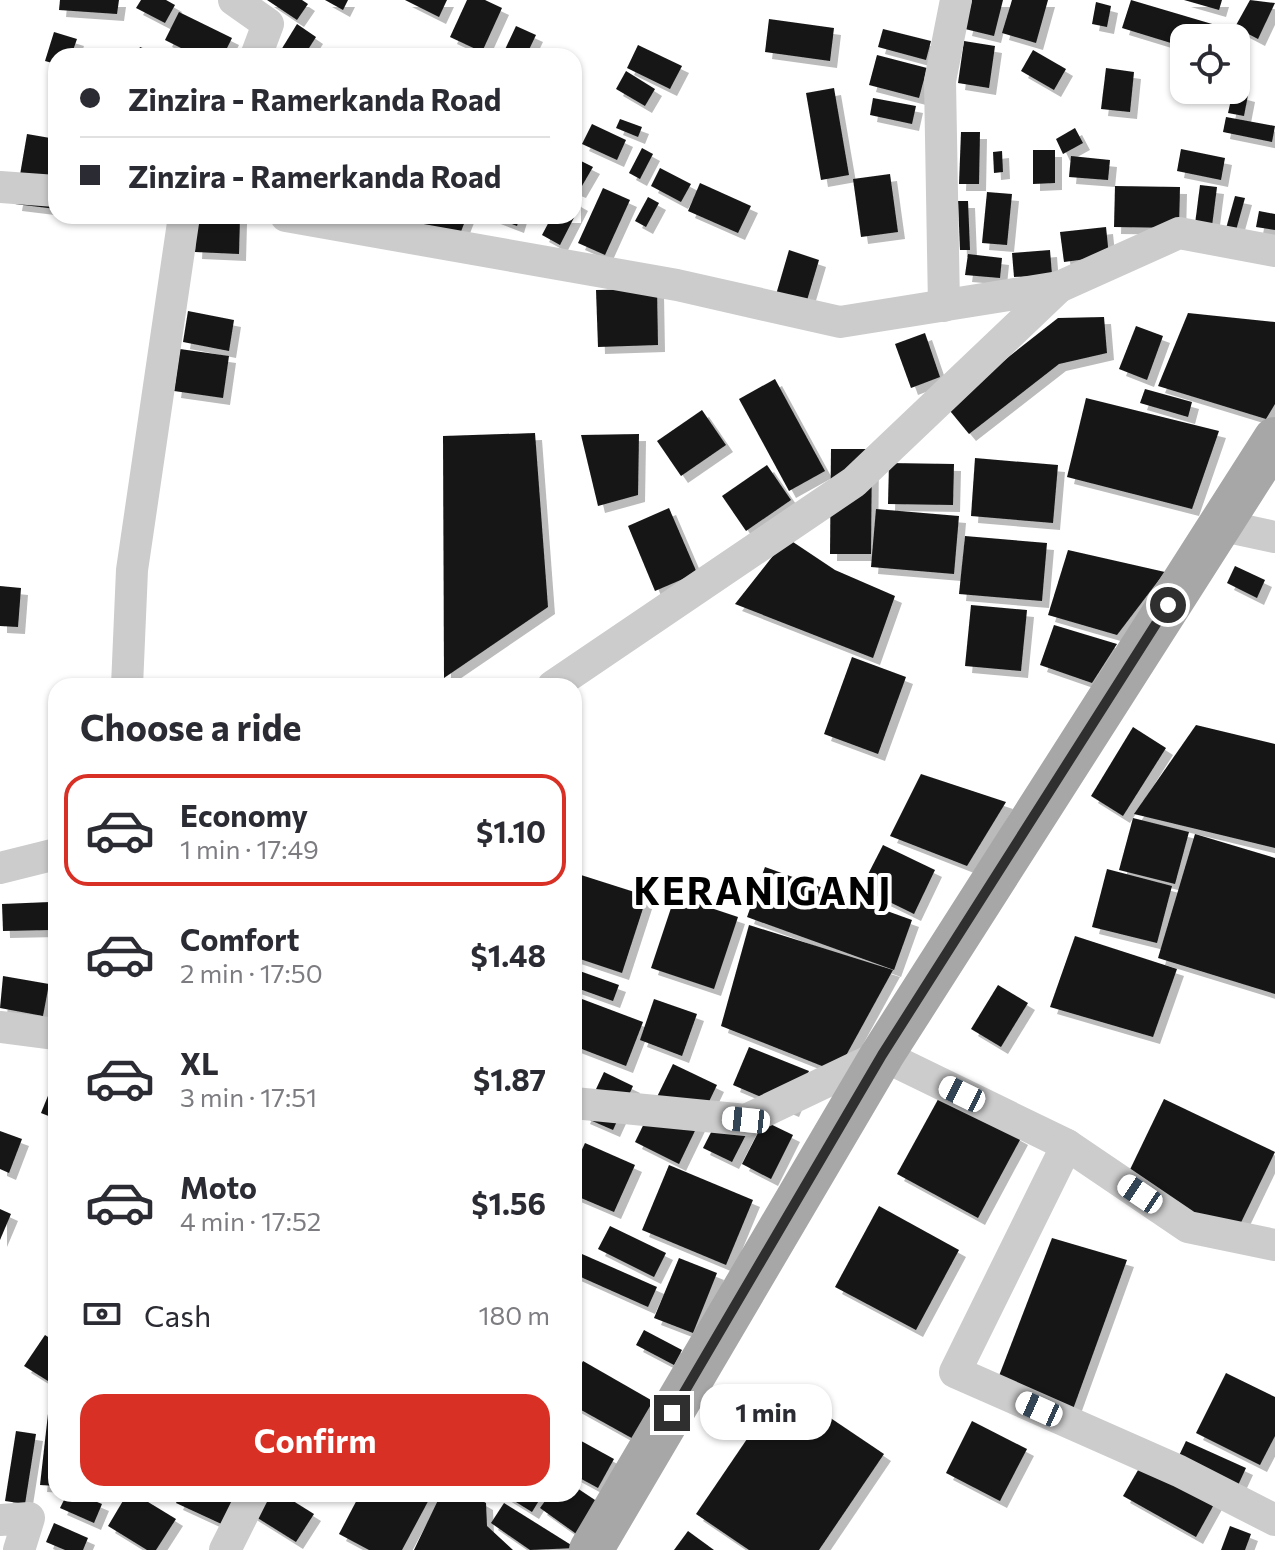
<!DOCTYPE html>
<html lang="en">
<head>
<meta charset="utf-8">
<style>
  body { margin:0; font-family:Commissioner,sans-serif; background:#f2f2f3; color:#2b2b33; height:100vh; display:flex; flex-direction:column; font-size:30px; white-space:nowrap }
  * { box-sizing:border-box; margin:0 }
  p { font-size:26px; color:#7c7c81 }
  .icon { flex:none; width:44px; height:44px; fill:none; stroke:currentColor; stroke-width:2; stroke-linecap:round; stroke-linejoin:round }
  .map { position:relative; flex:1; overflow:hidden }
  .side { position:absolute; left:48px; top:678px; width:534px; height:824px; display:flex; flex-direction:column; background:#fff; border-radius:24px; box-shadow:0 2px 6px #0004 }
  .side>* { flex:none }
  .guide { position:absolute; left:48px; top:48px; width:534px; height:176px; border-radius:24px; box-shadow:0 2px 6px #0004; display:grid; align-content:center; height:176px; padding:0 32px; background:#fff }
  .buttons { position:absolute; left:1170px; top:24px; display:grid; gap:16px }
  .buttons a { display:grid; place-items:center; width:80px; height:80px; border-radius:16px; background:#fff; box-shadow:0 2px 6px #0004; font-size:40px }
  .end { position:absolute; width:36px; height:36px; margin:-18px; border:10px solid #2f2f2f; background:#fff; box-shadow:0 0 0 4px #fff }
  .from { border-radius:50% }
  .bubble { position:absolute; height:56px; border-radius:24px; background:#fff; box-shadow:0 2px 6px #0004; font-size:26px; font-weight:700; line-height:56px; text-align:center }
  .car { position:absolute; width:24px; height:48px; margin:-24px -12px; border-radius:10px; box-shadow:0 0 6px 2px #0007; background:linear-gradient(#fff 24%,#345 0 40%,#fff 0 76%,#345 0 86%,#fff 0) }
  .guide b { display:flex; align-items:center; gap:28px; height:76px; font-size:30px }
  .guide b+b { border-top:2px solid #e1e1e2 }
  .guide i { width:20px; height:20px; background:#2b2b33 }
  ul { padding:0; list-style:none }
  li { display:flex; align-items:center; gap:24px; height:112px; margin:0 16px 12px; padding:0 16px; border:4px solid transparent; border-radius:24px }
  li div { flex:1 }
  li b { display:block; font-size:30px }
  li em { font-style:normal; font-weight:700 }
  li.on { border-color:#d93025 }
  li>.icon { width:72px; height:72px; stroke-width:1.5 }
  h2 { padding:0 32px; font-size:36px; line-height:96px }
  .pay { display:flex; align-items:center; gap:20px; height:88px; padding:0 32px; font-size:30px }
  .pay p { margin-inline-start:auto }
  .primary-button { display:flex; gap:16px; margin-top:auto; padding:16px 32px }
  .primary-button a { flex:1; height:92px; border-radius:24px; background:#d93025; color:#fff; font-size:32px; font-weight:700; line-height:92px; text-align:center }
  .map>svg:first-child { display:block }
  .building { fill:#161616; filter:url(#shadow) }
  .lines { fill:none; stroke-linecap:round; stroke-linejoin:round }
  .street { stroke:#ccc; stroke-width:32 }
  .primary { stroke:#a7a7a7; stroke-width:44 }
  .route { stroke:#2f2f2f; stroke-width:10 }
  .labels { text-anchor:middle; dominant-baseline:central; stroke-width:8; stroke-linejoin:round; paint-order:stroke }
  .district-label { font-size:38px; font-weight:bold; letter-spacing:2px; fill:#000; stroke:#fff }
</style>
</head>
<body>
<div class="map">
<svg width="1275" height="1550" viewBox="0 0 1275 1550">
  <defs>
    <filter id="shadow"><feDropShadow dx="7" dy="7" stdDeviation="0" flood-color="#0004"/></filter>
  </defs>
  <rect width="100%" height="100%" fill="#fff"/>
  <g class="building">
    <polygon points="60,0 119,0 117,14 59,10"/>
    <polygon points="141,0 166,0 175,5 165,23 136,8"/>
    <polygon points="267,0 302,0 308,4 297,20"/>
    <polygon points="325,0 348,0 343,10"/>
    <polygon points="405,0 447,0 439,17"/>
    <polygon points="467,0 485,0 502,8 482,52 450,37"/>
    <polygon points="972,0 1003,0 994,36 965,29"/>
    <polygon points="1012,0 1048,0 1036,43 1002,33"/>
    <polygon points="1131,0 1229,29 1226,38 1184,38 1184,47 1122,28"/>
    <polygon points="1184,0 1222,0 1219,10"/>
    <polygon points="1250,0 1275,3 1258,39 1235,27"/>
    <polygon points="1096,2 1111,6 1107,27 1092,24"/>
    <polygon points="179,12 232,38 223,56 197,56 165,40"/>
    <polygon points="769,19 834,28 830,61 765,52"/>
    <polygon points="297,24 316,37 304,56 290,56 281,50"/>
    <polygon points="516,26 536,35 526,56 502,56"/>
    <polygon points="883,29 931,41 926,60 878,47"/>
    <polygon points="54,32 77,39 71,56 56,56 56,64 45,61"/>
    <polygon points="964,41 995,46 989,88 958,83"/>
    <polygon points="638,45 682,66 670,89 627,68"/>
    <polygon points="140,47 163,56 136,56"/>
    <polygon points="1033,50 1066,69 1054,90 1021,71"/>
    <polygon points="877,55 927,68 919,98 869,85"/>
    <polygon points="1106,68 1134,72 1130,112 1101,109"/>
    <polygon points="626,71 655,89 645,106 616,89"/>
    <polygon points="834,88 849,175 821,180 806,93"/>
    <polygon points="1233,91 1248,95 1244,116 1228,113"/>
    <polygon points="873,98 916,106 912,124 870,115"/>
    <polygon points="1226,117 1275,126 1272,142 1223,132"/>
    <polygon points="620,119 642,127 638,137 616,128"/>
    <polygon points="592,124 626,140 617,160 582,144"/>
    <polygon points="1075,128 1083,143 1063,154 1056,139"/>
    <polygon points="961,132 980,132 979,184 959,184"/>
    <polygon points="27,134 56,139 56,209 15,204"/>
    <polygon points="642,148 653,154 640,179 629,173"/>
    <polygon points="1181,149 1225,158 1221,180 1177,171"/>
    <polygon points="1033,150 1055,150 1055,183 1033,184"/>
    <polygon points="1002,151 1003,172 994,173 993,152"/>
    <polygon points="1071,156 1110,160 1108,180 1069,177"/>
    <polygon points="581,161 593,167 579,191 574,189 574,174"/>
    <polygon points="660,168 691,184 681,202 651,186"/>
    <polygon points="890,174 898,232 861,237 853,179"/>
    <polygon points="700,183 751,206 738,233 688,211"/>
    <polygon points="1200,185 1217,187 1212,226 1195,224"/>
    <polygon points="1115,186 1180,187 1179,228 1114,227"/>
    <polygon points="603,188 630,200 605,255 578,243"/>
    <polygon points="987,192 1012,194 1007,245 982,243"/>
    <polygon points="1235,196 1245,198 1235,234 1225,232"/>
    <polygon points="648,197 659,203 646,227 635,221"/>
    <polygon points="574,200 581,204 560,245 542,235 552,216 574,216"/>
    <polygon points="958,201 968,201 970,250 960,250"/>
    <polygon points="1259,211 1275,214 1275,230 1256,227"/>
    <polygon points="197,216 240,217 239,254 195,252"/>
    <polygon points="382,216 414,216 410,227"/>
    <polygon points="426,216 467,216 457,242 422,229"/>
    <polygon points="491,216 520,216 517,226"/>
    <polygon points="1106,227 1109,256 1064,262 1060,232"/>
    <polygon points="789,250 819,260 805,307 775,298"/>
    <polygon points="1050,250 1052,275 1014,277 1012,253"/>
    <polygon points="968,254 1002,258 1000,278 965,275"/>
    <polygon points="657,289 658,345 598,347 596,290"/>
    <polygon points="188,311 234,320 229,351 183,342"/>
    <polygon points="1188,313 1275,322 1275,404 1266,419 1158,386"/>
    <polygon points="1104,317 1107,353 1059,364 969,434 946,406 1058,318"/>
    <polygon points="1136,326 1163,336 1147,380 1119,369"/>
    <polygon points="925,333 940,377 911,388 895,344"/>
    <polygon points="180,349 229,356 223,398 174,391"/>
    <polygon points="775,379 825,471 789,491 739,399"/>
    <polygon points="1145,389 1192,402 1188,417 1140,403"/>
    <polygon points="1086,398 1219,431 1192,509 1067,477"/>
    <polygon points="702,410 726,445 681,476 657,441"/>
    <polygon points="535,433 548,607 444,678 443,436"/>
    <polygon points="639,434 638,495 598,506 581,435"/>
    <polygon points="831,449 872,449 871,554 830,554"/>
    <polygon points="975,458 1058,465 1053,523 971,516"/>
    <polygon points="889,463 954,464 953,505 888,504"/>
    <polygon points="767,465 791,500 746,531 722,496"/>
    <polygon points="669,508 697,573 655,591 628,526"/>
    <polygon points="876,509 959,516 954,574 871,567"/>
    <polygon points="965,536 1047,543 1042,601 959,594"/>
    <polygon points="787,538 835,570 895,596 873,658 735,604"/>
    <polygon points="1068,550 1165,572 1117,635 1048,615"/>
    <polygon points="1235,566 1265,580 1257,598 1227,583"/>
    <polygon points="0,586 21,588 18,627 0,626"/>
    <polygon points="971,605 1027,610 1021,671 965,666"/>
    <polygon points="1054,625 1117,644 1092,683 1040,665"/>
    <polygon points="852,657 906,677 878,754 824,734"/>
    <polygon points="1196,725 1275,744 1275,848 1134,814"/>
    <polygon points="1133,727 1166,748 1123,816 1091,796"/>
    <polygon points="921,774 1006,802 967,866 890,836"/>
    <polygon points="1133,818 1189,832 1175,884 1119,870"/>
    <polygon points="1195,834 1275,858 1275,994 1158,958"/>
    <polygon points="883,845 935,870 914,914 861,888"/>
    <polygon points="765,867 912,920 894,970 747,917"/>
    <polygon points="1107,869 1172,886 1157,943 1092,927"/>
    <polygon points="581,875 647,896 622,973 574,957 574,899"/>
    <polygon points="675,896 738,917 714,989 651,968"/>
    <polygon points="50,902 51,930 3,931 2,904"/>
    <polygon points="749,925 893,970 837,1072 721,1026"/>
    <polygon points="1075,936 1177,969 1153,1037 1050,1007"/>
    <polygon points="574,969 619,985 613,1001 574,987"/>
    <polygon points="3,976 49,984 43,1016 0,1008"/>
    <polygon points="998,985 1028,1003 1001,1047 971,1029"/>
    <polygon points="574,996 643,1022 626,1066 574,1046"/>
    <polygon points="654,999 697,1014 682,1056 640,1040"/>
    <polygon points="749,1047 809,1071 792,1110 733,1085"/>
    <polygon points="673,1064 717,1085 679,1164 635,1142"/>
    <polygon points="604,1072 633,1086 613,1130 583,1117"/>
    <polygon points="56,1076 56,1119 41,1113"/>
    <polygon points="941,1094 1021,1138 978,1218 897,1174"/>
    <polygon points="1164,1099 1275,1152 1235,1235 1124,1182"/>
    <polygon points="725,1105 754,1119 732,1162 703,1148"/>
    <polygon points="764,1121 793,1135 771,1179 742,1164"/>
    <polygon points="0,1131 22,1139 9,1173 0,1169"/>
    <polygon points="585,1143 635,1165 614,1212 574,1195 574,1167"/>
    <polygon points="669,1165 753,1200 726,1265 642,1230"/>
    <polygon points="879,1206 959,1250 916,1330 835,1287"/>
    <polygon points="0,1209 11,1214 0,1240"/>
    <polygon points="610,1226 666,1253 654,1277 598,1249"/>
    <polygon points="1052,1238 1127,1260 1072,1412 997,1381"/>
    <polygon points="582,1254 657,1287 648,1307 574,1274"/>
    <polygon points="679,1258 717,1273 693,1333 654,1318"/>
    <polygon points="644,1330 682,1350 674,1365 636,1345"/>
    <polygon points="45,1335 56,1342 56,1369 48,1381 24,1366"/>
    <polygon points="583,1361 658,1404 637,1441 574,1406 574,1377"/>
    <polygon points="1226,1373 1275,1397 1275,1436 1260,1465 1196,1433"/>
    <polygon points="783,1386 884,1454 819,1550 749,1550 696,1514"/>
    <polygon points="49,1405 56,1406 56,1486 40,1485"/>
    <polygon points="972,1421 1027,1449 1000,1501 946,1473"/>
    <polygon points="16,1431 36,1434 25,1504 5,1501"/>
    <polygon points="574,1437 614,1459 598,1488 574,1475"/>
    <polygon points="1186,1441 1246,1468 1234,1494 1174,1466"/>
    <polygon points="1145,1458 1217,1499 1196,1537 1123,1496"/>
    <polygon points="574,1486 604,1506 582,1538 540,1508 550,1494 574,1494"/>
    <polygon points="67,1494 78,1494 102,1504 94,1523 60,1508"/>
    <polygon points="127,1494 135,1494 176,1519 156,1550 147,1550 108,1526"/>
    <polygon points="180,1494 232,1494 242,1499 228,1527 176,1503"/>
    <polygon points="260,1494 282,1494 314,1514 296,1542 248,1512"/>
    <polygon points="360,1494 432,1494 402,1550 369,1550 339,1534"/>
    <polygon points="441,1494 470,1494 486,1503 487,1526 513,1550 414,1550"/>
    <polygon points="503,1494 543,1494 532,1512"/>
    <polygon points="504,1503 576,1548 530,1550 491,1523"/>
    <polygon points="54,1523 88,1538 83,1550 65,1550 46,1542"/>
    <polygon points="1230,1526 1251,1534 1245,1550 1221,1550"/>
    <polygon points="688,1531 714,1550 674,1550"/>
  </g>
  <g class="lines">
    <g class="street">
      <polyline points="234,0 268,24 256,56"/>
      <polyline points="0,187 56,191"/>
      <polyline points="286,216 677,285 840,322 1059,287 1179,233 1275,251"/>
      <polyline points="944,306 940,81 956,0"/>
      <polyline points="1219,525 1275,537"/>
      <polyline points="127,686 132,570 184,216"/>
      <polyline points="553,686 854,482 1059,287"/>
      <polyline points="0,868 56,854"/>
      <polyline points="0,1027 56,1034"/>
      <polyline points="574,1103 746,1120 882,1055 1067,1145 955,1372 1179,1471 1275,1520"/>
      <polyline points="1067,1145 1188,1227 1275,1245"/>
      <polyline points="0,1520 29,1518 19,1550"/>
      <polyline points="225,1550 253,1494"/>
    </g>
    <polyline class="primary" points="591,1550 882,1055 1275,439"/>
  </g>
  <g class="lines">
    <polyline class="route" points="672,1413 882,1055 1168,605"/>
  </g>
  <g class="labels">
    <g class="district-label">
      <text x="763" y="889">KERANIGANJ</text>
    </g>
  </g>
</svg>
<div class="buttons">
<a><svg class="icon" aria-label="locate" viewBox="0 0 24 24"><circle cx="12" cy="12" r="6"/><path d="M12 2v4M12 18v4M2 12h4M18 12h4"/></svg></a>
</div>
<i class="end from" style="left:1168px;top:605px"></i>
<i class="end" style="left:672px;top:1413px"></i>
<div class="bubble" style="left:700px;top:1384px;width:132px">1 min</div>
<i class="car" style="left:962px;top:1094px;rotate:296deg"></i>
<i class="car" style="left:746px;top:1120px;rotate:276deg"></i>
<i class="car" style="left:1140px;top:1194px;rotate:304deg"></i>
<i class="car" style="left:1039px;top:1409px;rotate:294deg"></i>
<div class="guide">
<b><i class="from"></i>Zinzira - Ramerkanda Road</b>
<b><i></i>Zinzira - Ramerkanda Road</b>
</div>
<section class="side">
<h2>Choose a ride</h2>
<ul>
<li class="on"><svg class="icon" aria-label="car" viewBox="0 0 24 24"><path d="M5 17H2v-5l4-1 3-4h7l3 4 3 1v5h-3M9 17h6M6 11h13"/><circle cx="7" cy="17" r="2"/><circle cx="17" cy="17" r="2"/></svg><div><b>Economy</b><p>1 min · 17:49</p></div><em>$1.10</em></li>
<li><svg class="icon" aria-label="car" viewBox="0 0 24 24"><path d="M5 17H2v-5l4-1 3-4h7l3 4 3 1v5h-3M9 17h6M6 11h13"/><circle cx="7" cy="17" r="2"/><circle cx="17" cy="17" r="2"/></svg><div><b>Comfort</b><p>2 min · 17:50</p></div><em>$1.48</em></li>
<li><svg class="icon" aria-label="car" viewBox="0 0 24 24"><path d="M5 17H2v-5l4-1 3-4h7l3 4 3 1v5h-3M9 17h6M6 11h13"/><circle cx="7" cy="17" r="2"/><circle cx="17" cy="17" r="2"/></svg><div><b>XL</b><p>3 min · 17:51</p></div><em>$1.87</em></li>
<li><svg class="icon" aria-label="car" viewBox="0 0 24 24"><path d="M5 17H2v-5l4-1 3-4h7l3 4 3 1v5h-3M9 17h6M6 11h13"/><circle cx="7" cy="17" r="2"/><circle cx="17" cy="17" r="2"/></svg><div><b>Moto</b><p>4 min · 17:52</p></div><em>$1.56</em></li>
</ul>
<div class="pay"><svg class="icon" aria-label="cash" viewBox="0 0 24 24"><path d="M3 7h18v10H3z"/><circle cx="12" cy="12" r="2"/></svg>Cash<p>180 m</p></div>
<div class="primary-button"><a>Confirm</a></div>
</section>
</div>
</body>
</html>
